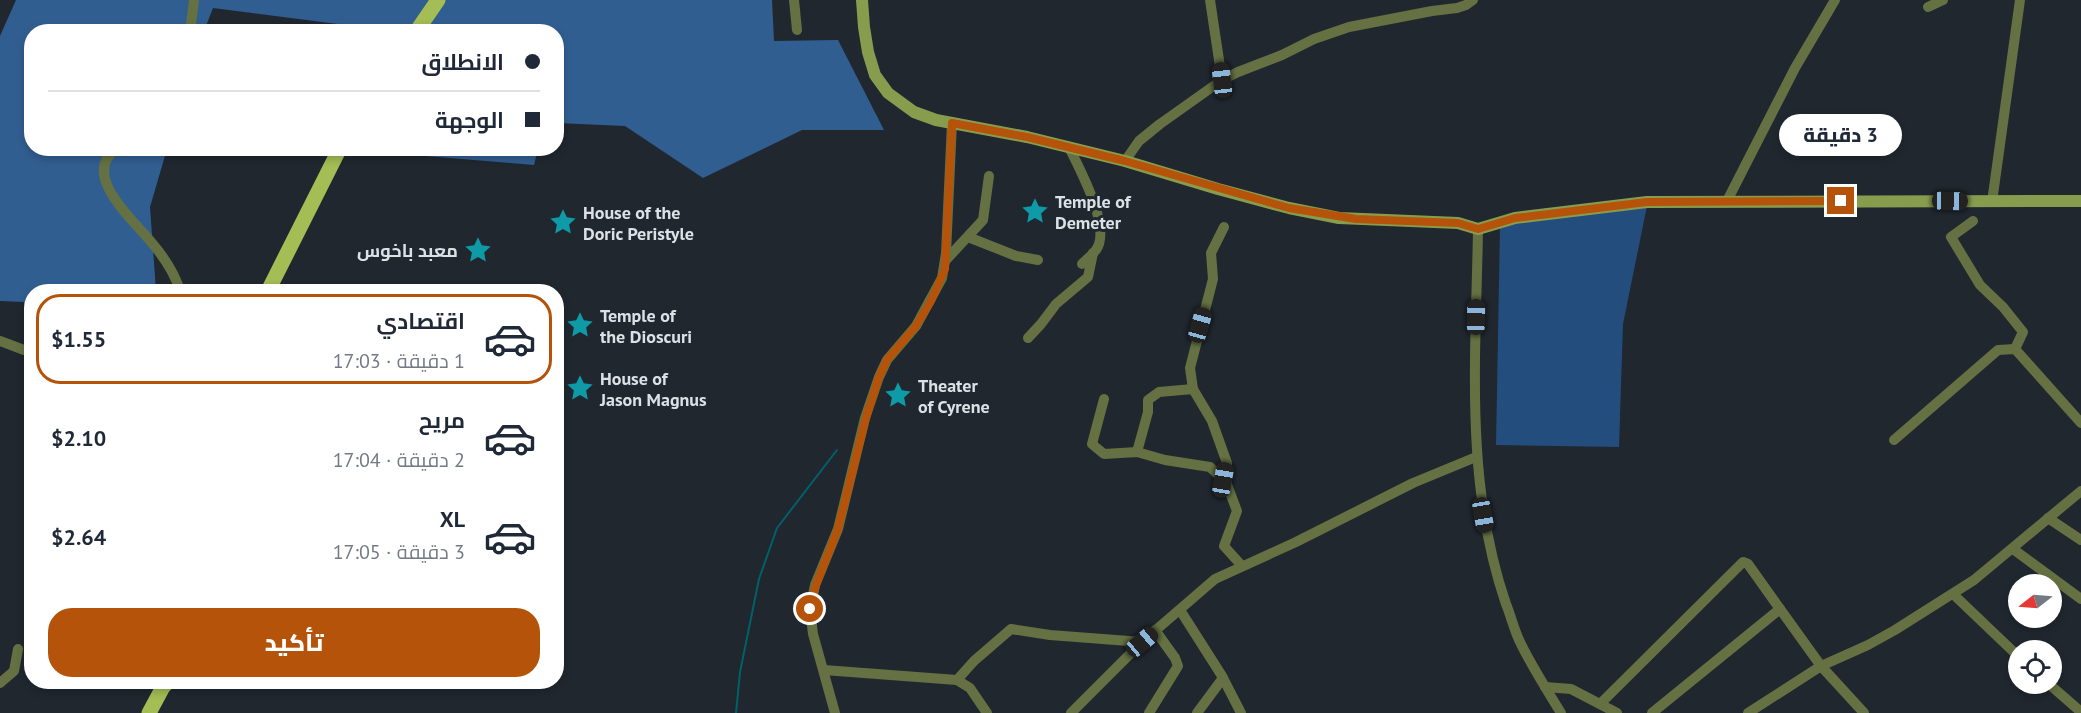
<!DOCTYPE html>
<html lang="ar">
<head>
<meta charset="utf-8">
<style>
  body { margin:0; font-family:"PT Sans",Cairo,sans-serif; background:#f2f2f3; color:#1f2937; direction:rtl; height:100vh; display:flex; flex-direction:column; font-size:22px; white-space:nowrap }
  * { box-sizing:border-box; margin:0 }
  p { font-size:20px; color:#747a83 }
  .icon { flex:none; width:33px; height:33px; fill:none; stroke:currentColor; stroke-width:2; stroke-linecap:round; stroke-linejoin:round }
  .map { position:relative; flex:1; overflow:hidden; direction:ltr }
  .drawer { position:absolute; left:24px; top:284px; width:540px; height:405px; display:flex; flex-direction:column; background:#fff; border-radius:24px; box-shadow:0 3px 9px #0003; direction:rtl }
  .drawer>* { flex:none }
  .top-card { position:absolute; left:24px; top:24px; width:540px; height:132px; border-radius:24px; box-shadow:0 3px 9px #0003; direction:rtl; display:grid; align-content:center; height:132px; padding:0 24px; background:#fff }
  .needle { width:39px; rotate:253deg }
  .fabs { position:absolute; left:2008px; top:574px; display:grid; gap:12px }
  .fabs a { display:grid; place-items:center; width:54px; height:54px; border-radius:50%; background:#fff; box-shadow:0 3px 9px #0003; font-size:30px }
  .end { position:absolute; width:27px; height:27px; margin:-14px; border:8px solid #b45309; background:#fff; box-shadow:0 0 0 3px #fff }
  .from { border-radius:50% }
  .bubble { position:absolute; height:42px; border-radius:21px; background:#fff; box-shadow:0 3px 9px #0003; font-size:20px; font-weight:800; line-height:42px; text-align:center; direction:rtl }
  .car { position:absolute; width:18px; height:36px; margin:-18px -9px; border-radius:8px; box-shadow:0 0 4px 2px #0007; background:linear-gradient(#222 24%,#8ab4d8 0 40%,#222 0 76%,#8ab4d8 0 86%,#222 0) }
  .top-card b { display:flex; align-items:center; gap:21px; height:57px; font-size:22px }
  .top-card b+b { border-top:2px solid #e0e1e3 }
  .top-card i { width:15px; height:15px; background:#1f2937 }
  ul { padding:10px 0 0; list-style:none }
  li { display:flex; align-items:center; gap:18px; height:90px; margin:0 12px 9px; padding:0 12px; border:3px solid transparent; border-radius:24px }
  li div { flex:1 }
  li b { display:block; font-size:22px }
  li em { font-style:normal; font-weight:800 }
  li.current { border-color:#b45309 }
  li>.icon { width:54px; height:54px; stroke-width:1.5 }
  .button { display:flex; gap:12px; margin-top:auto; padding:12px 24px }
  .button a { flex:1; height:69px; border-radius:24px; background:#b45309; color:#fff; font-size:24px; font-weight:800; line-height:69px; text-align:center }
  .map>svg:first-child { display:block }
  .green { fill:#234d7d }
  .forest { fill:#315e91 }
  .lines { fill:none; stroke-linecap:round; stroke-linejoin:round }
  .stream { stroke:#00616a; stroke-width:2 }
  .street { stroke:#657142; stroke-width:10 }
  .secondary { stroke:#889c4e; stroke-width:12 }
  .primary { stroke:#a4bd55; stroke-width:15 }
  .route { stroke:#b45309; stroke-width:8 }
  .labels { text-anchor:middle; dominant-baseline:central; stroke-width:6; stroke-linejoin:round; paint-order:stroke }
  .poi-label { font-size:18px; font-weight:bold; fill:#dce1e6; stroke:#20272f; text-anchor:start }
</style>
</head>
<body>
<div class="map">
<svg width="2081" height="713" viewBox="0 0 2081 713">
  <rect width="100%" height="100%" fill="#20272f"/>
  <polygon class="green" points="1647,206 1623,324 1619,447 1496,445 1500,226"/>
  <g class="forest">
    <polygon points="16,0 772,0 774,41 838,40 884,130 802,130 703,178 625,126 557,123 556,32 352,31 353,26 213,8 204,31 32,32 32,148 167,149 150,207 156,291 32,291 31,328 24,302 0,301 0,36"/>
    <polygon points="341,149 538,149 534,165"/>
  </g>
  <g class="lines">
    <polyline class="stream" points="736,713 740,672 759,579 777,528 837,450"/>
    <g class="street">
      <polyline points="794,0 797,30"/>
      <polyline points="1210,0 1222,80"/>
      <polyline points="1928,7 1943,0"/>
      <polyline points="190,32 194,0"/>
      <path d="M1069,147C1080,170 1112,228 1096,250C1092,255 1086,260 1082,264"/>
      <path d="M117,148C79,175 134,220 152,243C163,256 175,274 180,291"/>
      <polyline points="1125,161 1139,141 1160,124 1222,80 1238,72 1282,55 1314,39 1349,27 1432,11 1457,8 1466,5 1473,0"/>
      <polyline points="1727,201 1795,68 1835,0"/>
      <polyline points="1992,202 2020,0"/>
      <polyline points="1973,221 1951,237 1980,285 2003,307 2023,332 2015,349"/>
      <path d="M1478,229C1476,356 1464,482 1506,604C1511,616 1514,630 1520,642C1532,667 1547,690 1561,713"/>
      <polyline points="968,237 1016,256 1038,260"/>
      <polyline points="945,261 983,220 989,176"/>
      <polyline points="1028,338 1041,324 1056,304 1088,277 1093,253"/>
      <polyline points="0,341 24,350"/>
      <polyline points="1193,389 1190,368 1213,279 1211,253 1224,227"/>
      <polyline points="1104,399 1092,444 1104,454 1137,452 1165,460 1210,467 1226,482 1237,511 1224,546 1242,566"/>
      <polyline points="1894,440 1998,350 2015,349 2081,423"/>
      <polyline points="1137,452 1148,412 1148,400 1159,392 1193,389 1212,421 1227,463 1223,480"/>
      <polyline points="2048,518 2081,540"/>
      <polyline points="2013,549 2081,599"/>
      <polyline points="1953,594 2019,657"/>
      <polyline points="1180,610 1222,676 1241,713"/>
      <polyline points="824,670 957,680 970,688 987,713"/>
      <polyline points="957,680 974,661 1011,629 1050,635 1142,642"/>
      <polyline points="0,683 14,671 18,649"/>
      <polyline points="2049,684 2081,712"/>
      <polyline points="1545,687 1571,689 1617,713"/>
      <polyline points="1601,703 1743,562 1748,564 1780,609"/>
      <polyline points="835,713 813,634 810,609 815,585 838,529 865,418 879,377 887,360 916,326 942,278 946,253 952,123"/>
      <polyline points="1071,713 1142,642 1215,579 1296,542 1413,483 1476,457"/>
      <polyline points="1149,713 1178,666 1175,658 1155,630"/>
      <polyline points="1197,713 1223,678"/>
      <polyline points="1652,713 1780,609 1821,666 1864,713"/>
      <polyline points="1748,713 1821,666 1868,645 1895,630 1974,580 2081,491"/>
    </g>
    <polyline class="secondary" points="862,0 864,27 868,52 875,75 888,93 914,112 936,120 1027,137 1125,161 1218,189 1289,208 1339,218 1458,223 1478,229 1515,218 1647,202 2081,201"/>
    <g class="primary">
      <polyline points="416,32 438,0"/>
      <polyline points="268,291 340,148"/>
      <polyline points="149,713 163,687 169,681"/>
    </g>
  </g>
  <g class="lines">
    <polyline class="route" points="810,609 816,585 838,529 866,418 879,377 887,360 916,326 931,301 945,269 952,123 1027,137 1125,161 1289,208 1356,219 1458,223 1478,229 1515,218 1647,202 1841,201"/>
  </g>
  <defs>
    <symbol id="sight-bare" viewBox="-9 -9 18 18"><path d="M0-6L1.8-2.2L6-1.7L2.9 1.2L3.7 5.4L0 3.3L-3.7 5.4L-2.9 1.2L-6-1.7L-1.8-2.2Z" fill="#0f9aa8" stroke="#20272f" stroke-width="2.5" paint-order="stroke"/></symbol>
  </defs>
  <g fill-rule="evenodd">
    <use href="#sight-bare" x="1016" y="192" width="38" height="38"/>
    <use href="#sight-bare" x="544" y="203" width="38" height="38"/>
    <use href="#sight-bare" x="459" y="231" width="38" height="38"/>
    <use href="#sight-bare" x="561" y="306" width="38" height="38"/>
    <use href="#sight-bare" x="561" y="369" width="38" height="38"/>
    <use href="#sight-bare" x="879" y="376" width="38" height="38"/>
  </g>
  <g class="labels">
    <g class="poi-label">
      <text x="1055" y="201">Temple of<tspan x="1055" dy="21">Demeter</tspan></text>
      <text x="583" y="212">House of the<tspan x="583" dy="21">Doric Peristyle</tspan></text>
      <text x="458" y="250" text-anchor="end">معبد باخوس</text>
      <text x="600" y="315">Temple of<tspan x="600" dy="21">the Dioscuri</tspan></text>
      <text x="600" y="378">House of<tspan x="600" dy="21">Jason Magnus</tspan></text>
      <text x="918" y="385">Theater<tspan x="918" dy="21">of Cyrene</tspan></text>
    </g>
  </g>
</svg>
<div class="fabs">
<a><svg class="needle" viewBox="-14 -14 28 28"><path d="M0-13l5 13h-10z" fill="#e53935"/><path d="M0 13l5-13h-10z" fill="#747a83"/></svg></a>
<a><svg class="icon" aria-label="locate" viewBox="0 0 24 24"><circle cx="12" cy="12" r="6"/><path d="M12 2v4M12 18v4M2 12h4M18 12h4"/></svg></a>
</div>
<i class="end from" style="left:810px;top:609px"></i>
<i class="end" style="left:1841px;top:201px"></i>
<div class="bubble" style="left:1779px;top:114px;width:123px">3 دقيقة</div>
<i class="car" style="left:1222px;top:80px;rotate:353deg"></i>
<i class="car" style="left:1950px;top:201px;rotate:91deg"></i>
<i class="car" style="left:1476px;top:317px;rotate:1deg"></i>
<i class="car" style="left:1200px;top:325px;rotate:16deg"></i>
<i class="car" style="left:1223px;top:480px;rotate:10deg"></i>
<i class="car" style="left:1483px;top:515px;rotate:170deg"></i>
<i class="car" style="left:1142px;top:642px;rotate:50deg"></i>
<div class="top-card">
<b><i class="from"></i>الانطلاق</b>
<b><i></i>الوجهة</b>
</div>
<section class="drawer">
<ul>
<li class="current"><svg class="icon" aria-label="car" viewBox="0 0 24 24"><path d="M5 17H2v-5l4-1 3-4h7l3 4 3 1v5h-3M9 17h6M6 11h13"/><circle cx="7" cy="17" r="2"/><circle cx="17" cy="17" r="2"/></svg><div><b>اقتصادي</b><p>1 دقيقة · 17:03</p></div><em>$1.55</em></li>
<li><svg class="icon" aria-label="car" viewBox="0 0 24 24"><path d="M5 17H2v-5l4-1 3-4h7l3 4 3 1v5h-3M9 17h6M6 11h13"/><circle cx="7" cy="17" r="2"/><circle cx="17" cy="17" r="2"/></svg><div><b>مريح</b><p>2 دقيقة · 17:04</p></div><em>$2.10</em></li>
<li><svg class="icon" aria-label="car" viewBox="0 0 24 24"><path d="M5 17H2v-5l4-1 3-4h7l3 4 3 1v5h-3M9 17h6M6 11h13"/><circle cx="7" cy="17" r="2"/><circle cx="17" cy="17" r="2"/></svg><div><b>XL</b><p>3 دقيقة · 17:05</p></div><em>$2.64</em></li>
</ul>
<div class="button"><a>تأكيد</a></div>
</section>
</div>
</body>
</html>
